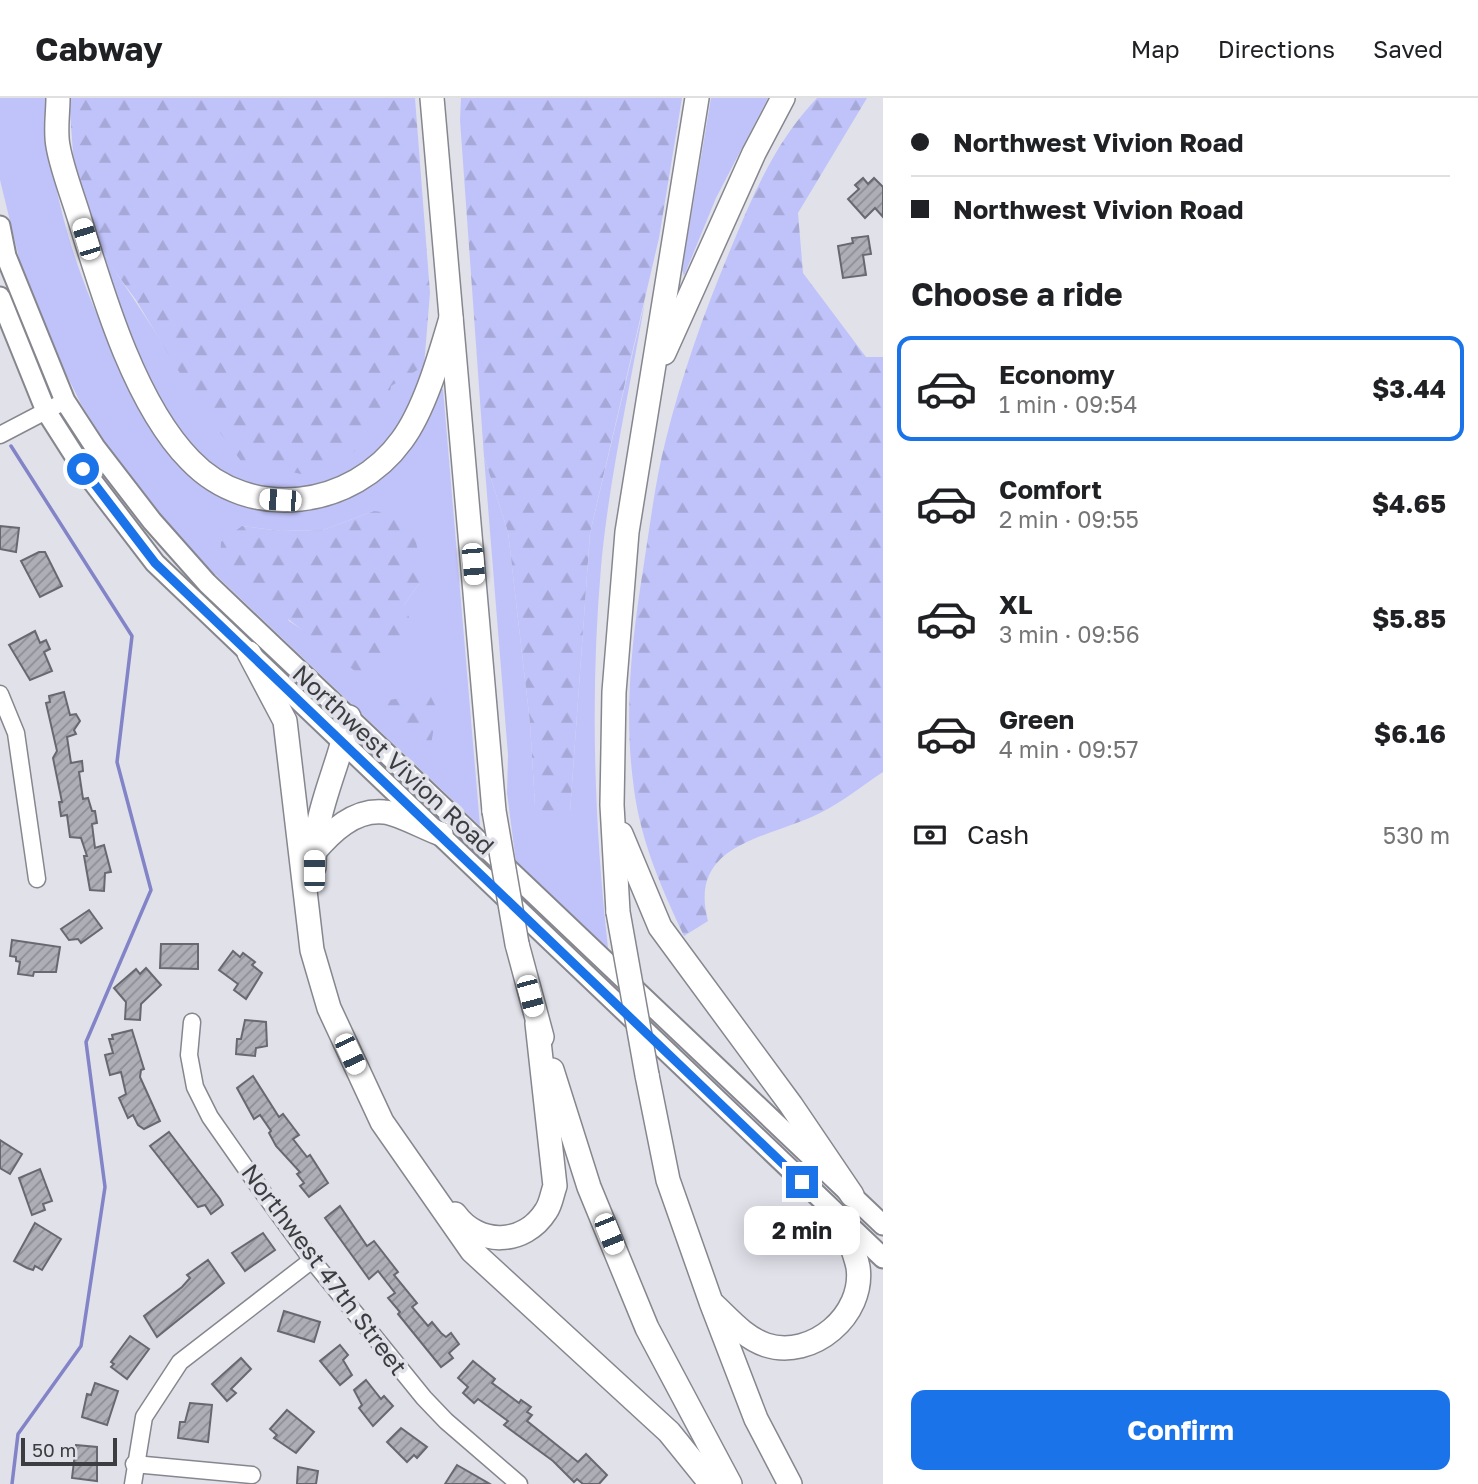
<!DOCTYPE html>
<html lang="en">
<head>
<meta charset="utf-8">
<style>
  body { margin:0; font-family:"Golos Text",sans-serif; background:#f2f2f2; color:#202124; height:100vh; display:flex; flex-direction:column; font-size:26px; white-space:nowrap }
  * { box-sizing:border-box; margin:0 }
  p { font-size:23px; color:#757577 }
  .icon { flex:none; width:38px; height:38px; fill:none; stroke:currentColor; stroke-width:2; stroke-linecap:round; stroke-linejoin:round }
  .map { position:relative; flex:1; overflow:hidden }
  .panel { display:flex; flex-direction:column; background:#fff; width:595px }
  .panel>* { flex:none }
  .hud { display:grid; align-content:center; height:154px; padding:0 28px; background:#fff }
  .scale { position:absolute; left:21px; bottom:18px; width:96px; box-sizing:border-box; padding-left:7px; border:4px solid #3c3d40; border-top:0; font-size:19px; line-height:24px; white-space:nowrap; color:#3c3d40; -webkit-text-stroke:5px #e1e1ea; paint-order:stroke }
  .end { position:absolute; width:32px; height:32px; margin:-16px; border:9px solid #1a73e8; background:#fff; box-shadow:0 0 0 4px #fff }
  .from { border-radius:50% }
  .bubble { position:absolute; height:49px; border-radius:14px; background:#fff; box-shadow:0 4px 18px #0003; font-size:23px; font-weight:700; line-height:49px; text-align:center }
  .car { position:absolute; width:21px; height:42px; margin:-21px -10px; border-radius:9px; box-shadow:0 0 5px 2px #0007; background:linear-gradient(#fff 24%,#345 0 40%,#fff 0 76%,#345 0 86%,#fff 0) }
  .hud b { display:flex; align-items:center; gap:24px; height:66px; font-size:26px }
  .hud b+b { border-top:2px solid #e0e0e0 }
  .hud i { width:18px; height:18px; background:#202124 }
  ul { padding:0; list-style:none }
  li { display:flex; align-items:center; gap:21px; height:105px; margin:0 14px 10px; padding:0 14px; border:4px solid transparent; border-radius:14px }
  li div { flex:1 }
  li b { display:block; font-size:26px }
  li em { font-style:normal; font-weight:700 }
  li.selected { border-color:#1a73e8 }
  li>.icon { width:63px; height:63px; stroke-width:1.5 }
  h2 { padding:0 28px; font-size:32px; line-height:84px }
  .pay { display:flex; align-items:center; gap:18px; height:77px; padding:0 28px; font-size:26px }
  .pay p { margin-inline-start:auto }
  .primary-button { display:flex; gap:14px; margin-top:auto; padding:14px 28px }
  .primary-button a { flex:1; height:80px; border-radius:14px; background:#1a73e8; color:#fff; font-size:28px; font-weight:700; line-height:80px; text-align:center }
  header { display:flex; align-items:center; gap:42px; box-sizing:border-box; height:98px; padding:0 35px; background:#fff; border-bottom:2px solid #e0e0e0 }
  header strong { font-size:33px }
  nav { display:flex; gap:38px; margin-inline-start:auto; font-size:24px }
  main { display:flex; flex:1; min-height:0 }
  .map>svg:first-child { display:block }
  .green { fill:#c0c3fa; fill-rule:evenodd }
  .forest { fill:url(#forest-firs) }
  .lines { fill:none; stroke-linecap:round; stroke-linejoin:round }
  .stream { stroke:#8284c7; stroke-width:3.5 }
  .building { fill:url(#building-hatch); stroke:#686970; stroke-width:2 }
  .minor-casing { stroke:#86878e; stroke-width:19 }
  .major-casing { stroke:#86878e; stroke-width:23 }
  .highway-casing { stroke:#86878e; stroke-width:26 }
  .minor { stroke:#fff; stroke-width:16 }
  .major { stroke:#fff; stroke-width:19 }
  .highway { stroke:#fff; stroke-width:23 }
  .highway-bridge-casing { stroke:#86878e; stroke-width:26; stroke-linecap:butt }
  .highway-bridge { stroke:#fff; stroke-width:23 }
  .route { stroke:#1a73e8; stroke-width:9 }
  .labels { text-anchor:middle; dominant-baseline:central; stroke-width:7; stroke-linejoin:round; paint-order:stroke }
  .street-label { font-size:24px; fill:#3c3d40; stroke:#e1e1ea }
</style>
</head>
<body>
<header>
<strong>Cabway</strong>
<nav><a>Map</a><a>Directions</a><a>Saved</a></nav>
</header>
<main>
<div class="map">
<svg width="883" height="1386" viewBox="0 0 883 1386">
  <defs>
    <pattern id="forest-firs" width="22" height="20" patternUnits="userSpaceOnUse" patternTransform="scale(1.75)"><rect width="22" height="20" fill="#c0c3fa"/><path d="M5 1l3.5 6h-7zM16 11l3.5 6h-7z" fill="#a6a8d7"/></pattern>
    <pattern id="building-hatch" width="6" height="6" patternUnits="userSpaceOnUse" patternTransform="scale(1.75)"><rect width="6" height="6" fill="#adaeb6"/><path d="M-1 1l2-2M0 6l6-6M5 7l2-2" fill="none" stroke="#8e8f95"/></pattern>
  </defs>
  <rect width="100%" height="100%" fill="#e1e1ea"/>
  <g class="green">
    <path d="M0,0H45C47,83 78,188 119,261C143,302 173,341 200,381L330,405L436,291H443L480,728L180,443L115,360L81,306L47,237L21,168L0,82ZM374,413L419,486L404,507L321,544L289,523L242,428L281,433L323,432Z"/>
    <polygon points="711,0 768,0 716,100 684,178 682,172"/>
    <path d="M98,149C149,219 190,294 242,363L424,268L411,308L394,338L348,380L289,393L242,385L203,362L180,336L156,297L112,196Z"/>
    <path d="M645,203C630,291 609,380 601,469C590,597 594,723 608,850L516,764L507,695L508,657L484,359L508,434L530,625L535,707L570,714L590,435Z"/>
  </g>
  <g class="forest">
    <polygon points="69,0 415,0 430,195 424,268 391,288 386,315 353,355 301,376 241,363 196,302 136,202 97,149 74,69"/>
    <polygon points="461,0 682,0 659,140 590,435 570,714 557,724 535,707 530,625 508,434 484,359 460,22"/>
    <path d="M817,0H867L798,115L803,175L866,259H883V674C862,688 842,704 820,715C769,741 687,744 708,823L684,838C660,787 639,739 633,683C624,613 632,540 643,472C650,428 655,383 666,341C682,276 705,212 731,150C754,95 775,44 817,0Z"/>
    <polygon points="374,413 396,416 413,430 421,467 419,486 404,507 414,532 390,555 360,577 220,468 221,444 242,428 281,433 323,432"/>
    <polygon points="429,595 437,611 428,664 380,614 384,603"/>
  </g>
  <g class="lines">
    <polyline class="stream" points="11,348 132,538 117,664 151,792 86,944 105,1089 81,1248 18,1336 12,1386"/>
  </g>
  <g class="building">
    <polygon points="863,80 868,86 874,80 883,89 883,119 875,110 865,120 848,101 859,91 855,87"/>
    <polygon points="868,138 871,156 863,157 866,177 843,180 838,148 853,145 852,140"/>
    <polygon points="0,428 19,430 16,454 0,451"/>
    <polygon points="39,454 45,454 62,488 40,499 21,463"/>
    <polygon points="35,533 40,545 46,542 50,551 44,554 52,573 30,582 9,547"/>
    <polygon points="64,594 70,617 76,616 80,623 74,632 76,636 67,639 71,665 82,663 83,673 79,674 83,701 88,700 92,713 95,713 97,725 92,726 95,750 104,747 111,774 105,775 104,793 90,792 84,758 87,758 81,740 70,739 67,717 61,718 59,704 62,704 53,660 57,653 46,605 50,604 49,598"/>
    <polygon points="89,812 102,830 81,845 78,841 69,842 61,831"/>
    <polygon points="12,842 60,849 56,874 34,874 33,878 18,876 20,864 16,863 16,859 10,858"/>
    <polygon points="161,846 198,846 198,871 160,870"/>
    <polygon points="233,853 240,859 243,855 255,864 252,867 262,875 246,901 234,892 238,886 219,872"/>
    <polygon points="146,870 161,887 141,906 140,922 125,921 126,904 114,890 136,871 140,876"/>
    <polygon points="245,922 266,924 267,948 256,950 255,958 236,956 237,941 241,941"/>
    <polygon points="132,932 144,971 141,972 140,979 160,1023 144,1031 138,1027 133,1017 128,1020 119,1000 126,996 121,974 110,977 105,957 113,955 109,941 113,941 112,937"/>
    <polygon points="253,978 279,1019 283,1016 299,1037 293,1041 307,1059 310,1057 328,1085 309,1099 300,1088 304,1085 297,1076 300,1074 276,1048 269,1035 271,1033 260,1017 254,1021 237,990"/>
    <polygon points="169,1034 220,1101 223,1107 211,1116 205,1107 198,1109 150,1048"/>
    <polygon points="0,1042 22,1056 10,1076 0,1070"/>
    <polygon points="40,1071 52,1103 43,1106 45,1112 32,1117 19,1080"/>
    <polygon points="340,1108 367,1148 374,1143 398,1174 394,1177 417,1205 412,1209 428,1228 432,1224 441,1235 446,1239 451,1235 459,1246 449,1255 453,1260 441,1269 398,1216 400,1214 388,1200 395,1195 378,1173 369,1181 325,1120"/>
    <polygon points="35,1125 61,1141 42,1172 35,1168 33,1172 27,1170 14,1163"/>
    <polygon points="263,1135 275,1152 245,1173 232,1155"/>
    <polygon points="208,1162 224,1185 157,1239 144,1218 182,1189 190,1180 187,1177"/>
    <polygon points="284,1213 320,1224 314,1244 278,1233"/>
    <polygon points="130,1238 149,1251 127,1281 111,1269 114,1266 111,1264"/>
    <polygon points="340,1247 348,1257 343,1262 352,1277 340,1287 320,1263"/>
    <polygon points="241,1260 251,1271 231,1291 236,1295 227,1303 212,1286"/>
    <polygon points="473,1263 495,1281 492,1285 519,1305 521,1302 531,1309 527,1314 532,1317 527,1323 578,1364 586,1356 607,1377 599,1386 583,1386 577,1381 574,1384 553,1363 504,1327 508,1323 478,1301 474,1305 463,1295 468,1289 458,1280"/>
    <polygon points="366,1282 381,1301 384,1298 393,1308 373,1328 359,1310 362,1307 354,1292"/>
    <polygon points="95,1285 118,1293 107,1327 82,1319 87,1296 91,1297"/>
    <polygon points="190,1305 212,1307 208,1344 178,1340 180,1324 185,1324"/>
    <polygon points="287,1312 314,1334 296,1355 274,1340 277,1337 270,1331"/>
    <polygon points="401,1330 427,1349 417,1360 414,1357 407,1364 387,1344"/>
    <polygon points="76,1347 97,1349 97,1383 72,1380"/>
    <polygon points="457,1367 490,1386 445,1386"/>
    <polygon points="298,1369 318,1373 316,1386 297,1386"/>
  </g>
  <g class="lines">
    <defs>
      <g id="minor">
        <polyline points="0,337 65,303"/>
        <polyline points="0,596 16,635 37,781"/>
        <polyline points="192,924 189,957 195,989 210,1019 259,1089 312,1162 424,1300 446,1323 519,1386"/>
        <polyline points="134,1366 252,1377"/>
        <polyline points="133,1386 144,1319 180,1264 312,1162"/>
      </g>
      <g id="major">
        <polyline points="0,128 6,158 65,303 95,349 152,423 207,485 883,1127"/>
        <polyline points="0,199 46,313 83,371 155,465 883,1160"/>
      </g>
      <g id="highway">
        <path d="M58,0C58,15 55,33 58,48C62,71 72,96 79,119C102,194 134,305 190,362C250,425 353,410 402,342C425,311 440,257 451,220"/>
        <polyline points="432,0 494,713"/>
        <polyline points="664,255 754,55 783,0"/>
        <polyline points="249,555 285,623 312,852 329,910 382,1024 472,1153 669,1334 711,1386"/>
        <polyline points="621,736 660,829 791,1007 852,1097"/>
        <path d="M314,754C331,734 354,711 384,714C398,715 426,731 441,736"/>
        <path d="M314,769C314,711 338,673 349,619"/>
        <polyline points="618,814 612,707 614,594 627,434 697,0"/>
        <polyline points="517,846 542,939"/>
        <polyline points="552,972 589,1089 647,1230 730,1386"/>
        <polyline points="647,977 668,1082 711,1204 756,1321 790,1386"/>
        <path d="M455,1116C478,1148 524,1148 546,1113C551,1106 552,1096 555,1088L537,925"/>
        <path d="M714,1207C730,1222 745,1240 766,1247C812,1262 865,1217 858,1169C855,1154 847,1137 842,1122"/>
      </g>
    </defs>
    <use href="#minor" class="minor-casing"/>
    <use href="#major" class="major-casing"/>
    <use href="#highway" class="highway-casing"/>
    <use href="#minor" class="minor"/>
    <use href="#major" class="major"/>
    <use href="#highway" class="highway"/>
    <defs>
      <g id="highway-bridge">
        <polyline points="494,713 517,846"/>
        <polyline points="618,814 647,977"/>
      </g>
    </defs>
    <use href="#highway-bridge" class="highway-bridge-casing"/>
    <use href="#highway-bridge" class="highway-bridge"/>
  </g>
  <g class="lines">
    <polyline class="route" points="83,371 155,465 802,1084"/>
  </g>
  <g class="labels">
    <g class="street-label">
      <text transform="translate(394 661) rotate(43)">Northwest Vivion Road</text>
      <text transform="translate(325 1171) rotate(53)">Northwest 47th Street</text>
    </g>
  </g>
</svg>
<div class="scale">50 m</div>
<i class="end from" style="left:83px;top:371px"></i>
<i class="end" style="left:802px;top:1084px"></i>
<div class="bubble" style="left:744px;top:1108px;width:116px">2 min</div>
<i class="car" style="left:86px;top:141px;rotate:343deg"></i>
<i class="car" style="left:280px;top:402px;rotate:274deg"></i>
<i class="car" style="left:473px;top:466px;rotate:175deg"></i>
<i class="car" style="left:314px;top:773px;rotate:0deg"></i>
<i class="car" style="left:530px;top:898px;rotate:165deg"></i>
<i class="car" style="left:350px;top:956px;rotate:155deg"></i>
<i class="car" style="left:609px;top:1136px;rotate:158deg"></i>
</div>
<section class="panel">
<div class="hud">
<b><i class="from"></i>Northwest Vivion Road</b>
<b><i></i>Northwest Vivion Road</b>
</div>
<h2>Choose a ride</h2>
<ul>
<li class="selected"><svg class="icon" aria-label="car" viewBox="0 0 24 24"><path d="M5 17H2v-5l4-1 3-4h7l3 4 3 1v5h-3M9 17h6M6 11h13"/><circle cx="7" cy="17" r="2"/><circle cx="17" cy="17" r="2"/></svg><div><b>Economy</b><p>1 min · 09:54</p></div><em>$3.44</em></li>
<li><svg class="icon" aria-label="car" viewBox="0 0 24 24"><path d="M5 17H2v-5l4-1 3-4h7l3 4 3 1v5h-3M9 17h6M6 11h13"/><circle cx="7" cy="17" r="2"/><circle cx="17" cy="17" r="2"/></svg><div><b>Comfort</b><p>2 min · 09:55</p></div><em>$4.65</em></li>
<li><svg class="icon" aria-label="car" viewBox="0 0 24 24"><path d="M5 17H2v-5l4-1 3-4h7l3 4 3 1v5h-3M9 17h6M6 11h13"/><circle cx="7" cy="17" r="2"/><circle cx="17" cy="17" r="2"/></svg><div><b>XL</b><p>3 min · 09:56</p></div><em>$5.85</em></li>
<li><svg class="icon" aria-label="car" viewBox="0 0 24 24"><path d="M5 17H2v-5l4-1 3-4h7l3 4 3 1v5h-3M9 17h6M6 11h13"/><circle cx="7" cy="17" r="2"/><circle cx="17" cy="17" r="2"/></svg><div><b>Green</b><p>4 min · 09:57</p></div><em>$6.16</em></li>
</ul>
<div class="pay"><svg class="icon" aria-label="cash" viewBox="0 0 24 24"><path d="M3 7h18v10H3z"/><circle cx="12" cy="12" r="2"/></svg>Cash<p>530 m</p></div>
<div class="primary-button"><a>Confirm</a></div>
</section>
</main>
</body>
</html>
